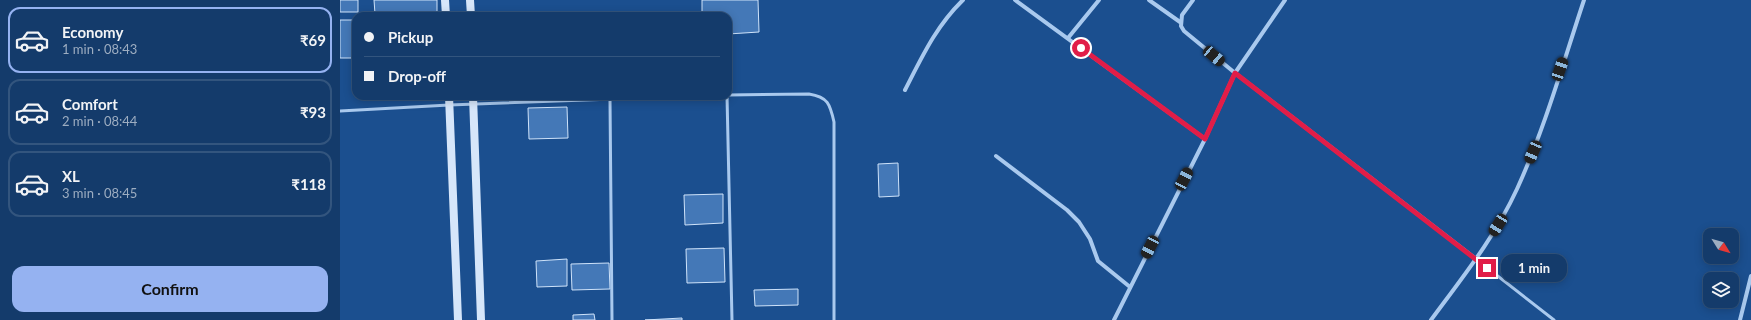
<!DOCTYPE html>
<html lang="en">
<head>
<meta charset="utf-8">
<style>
  body { margin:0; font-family:Lato,sans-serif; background:#214673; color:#f1f3f6; height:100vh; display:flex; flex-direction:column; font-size:15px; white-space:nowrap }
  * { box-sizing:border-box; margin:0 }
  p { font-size:13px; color:#9dadc1 }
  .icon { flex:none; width:22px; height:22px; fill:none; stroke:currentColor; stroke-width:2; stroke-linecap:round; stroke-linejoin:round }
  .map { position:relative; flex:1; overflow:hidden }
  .side { display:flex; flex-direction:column; background:#143b6b; width:340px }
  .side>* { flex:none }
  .guide { position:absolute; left:12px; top:12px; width:380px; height:88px; border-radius:12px; box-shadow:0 2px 10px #0003,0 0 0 1px #33557e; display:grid; align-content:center; height:88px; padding:0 12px; background:#143b6b }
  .needle { width:26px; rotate:127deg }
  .buttons { position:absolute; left:1363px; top:228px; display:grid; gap:8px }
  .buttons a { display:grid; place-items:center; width:36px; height:36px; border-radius:8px; background:#143b6b; box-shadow:0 2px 10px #0003,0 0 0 1px #33557e; font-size:20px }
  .end { position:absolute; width:18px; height:18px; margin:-9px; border:5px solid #e11d48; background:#fff; box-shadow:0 0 0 2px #fff }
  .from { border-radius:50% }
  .bubble { position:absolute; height:28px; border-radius:12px; background:#143b6b; box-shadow:0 2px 10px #0003,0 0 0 1px #33557e; font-size:13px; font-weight:700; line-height:28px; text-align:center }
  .car { position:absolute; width:12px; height:24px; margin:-12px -6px; border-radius:5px; box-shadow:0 0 3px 1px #0007; background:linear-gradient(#222 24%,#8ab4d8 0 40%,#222 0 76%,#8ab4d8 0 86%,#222 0) }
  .guide b { display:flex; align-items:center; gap:14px; height:38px; font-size:15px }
  .guide b+b { border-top:1px solid #33557e }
  .guide i { width:10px; height:10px; background:#f1f3f6 }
  ul { padding:7px 0 0; list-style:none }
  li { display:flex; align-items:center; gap:12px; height:66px; margin:0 8px 6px; padding:0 4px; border:2px solid #33557e; border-radius:12px }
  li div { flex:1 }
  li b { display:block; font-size:15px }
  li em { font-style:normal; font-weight:700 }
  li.selected { border-color:#95b2f1 }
  li>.icon { width:36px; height:36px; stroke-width:1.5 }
  .action { display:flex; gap:8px; margin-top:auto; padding:8px 12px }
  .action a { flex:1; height:46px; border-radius:12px; background:#95b2f1; color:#111; font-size:16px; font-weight:700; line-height:46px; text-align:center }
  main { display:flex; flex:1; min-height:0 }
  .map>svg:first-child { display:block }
  .building { fill:#4478b7; stroke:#cfe3fa }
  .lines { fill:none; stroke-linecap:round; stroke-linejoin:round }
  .lane { stroke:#a9c9ee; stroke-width:3 }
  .street { stroke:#a9c9ee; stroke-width:4 }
  .secondary { stroke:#d6e6fa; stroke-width:8 }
  .route { stroke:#e11d48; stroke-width:5 }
</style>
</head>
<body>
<main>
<section class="side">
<ul>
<li class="selected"><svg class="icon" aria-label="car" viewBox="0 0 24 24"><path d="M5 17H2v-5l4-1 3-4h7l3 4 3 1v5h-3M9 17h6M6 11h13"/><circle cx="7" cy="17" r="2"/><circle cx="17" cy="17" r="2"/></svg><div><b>Economy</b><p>1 min · 08:43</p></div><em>₹69</em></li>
<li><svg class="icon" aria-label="car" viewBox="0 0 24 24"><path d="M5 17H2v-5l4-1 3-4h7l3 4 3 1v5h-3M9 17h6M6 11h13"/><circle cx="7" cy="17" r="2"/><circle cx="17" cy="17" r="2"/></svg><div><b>Comfort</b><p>2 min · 08:44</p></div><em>₹93</em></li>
<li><svg class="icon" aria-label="car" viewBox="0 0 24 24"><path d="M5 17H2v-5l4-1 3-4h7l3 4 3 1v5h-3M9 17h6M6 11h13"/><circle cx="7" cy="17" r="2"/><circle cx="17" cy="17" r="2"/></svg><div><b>XL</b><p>3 min · 08:45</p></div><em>₹118</em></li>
</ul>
<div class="action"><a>Confirm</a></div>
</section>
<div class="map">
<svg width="1411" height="320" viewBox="0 0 1411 320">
  <rect width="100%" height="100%" fill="#1b4f8f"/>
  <g class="building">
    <rect x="0" y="0" width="18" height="12"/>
    <polygon points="34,0 97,0 97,12 35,14"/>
    <polygon points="362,0 418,0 419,32 388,34 388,16 362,16"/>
    <polygon points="0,20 14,20 15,58 0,58"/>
    <polygon points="227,107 228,138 189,139 188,108"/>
    <polygon points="558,163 559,196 539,197 538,164"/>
    <polygon points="383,194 383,223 345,225 344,195"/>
    <polygon points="384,248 385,282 347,283 346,249"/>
    <polygon points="227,259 227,286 197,287 196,261"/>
    <polygon points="269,263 270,289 232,290 231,264"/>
    <polygon points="458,289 458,305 415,306 414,290"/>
    <polygon points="254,314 255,320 233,320 233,315"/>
    <polygon points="342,318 342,320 305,320"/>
  </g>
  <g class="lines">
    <g class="lane">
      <path d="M388,95L469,94C488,97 490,104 494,122V320"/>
      <polyline points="387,96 392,320"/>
      <polyline points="270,100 272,320"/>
      <polyline points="0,111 109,105 358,96"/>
      <polyline points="1136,259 1214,320"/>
    </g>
    <g class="street">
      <polyline points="675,0 865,139"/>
      <polyline points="809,0 840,22"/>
      <polyline points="853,0 842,15 841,26 844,31 895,73 1136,259"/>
      <polyline points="728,38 759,0"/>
      <path d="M565,90C582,57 596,26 623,0"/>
      <polyline points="656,156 727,210 739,222 750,239 758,261 790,287"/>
      <polyline points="774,320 865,139 895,73 945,0"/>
      <path d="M1091,320C1122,278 1155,237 1177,189C1205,128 1223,63 1244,0"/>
      <polyline points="1400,320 1411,276"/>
    </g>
    <g class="secondary">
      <polyline points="105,0 106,16"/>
      <polyline points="130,0 131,16"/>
      <polyline points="109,96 118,320"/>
      <polyline points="133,96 141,320"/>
    </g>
  </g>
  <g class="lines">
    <polyline class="route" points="741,48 865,139 895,73 1147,268"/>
  </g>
</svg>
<div class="buttons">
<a><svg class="needle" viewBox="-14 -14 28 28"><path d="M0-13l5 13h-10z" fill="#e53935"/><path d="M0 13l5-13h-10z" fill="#9dadc1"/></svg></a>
<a><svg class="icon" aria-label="layers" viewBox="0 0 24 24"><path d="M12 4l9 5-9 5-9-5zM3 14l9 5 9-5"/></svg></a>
</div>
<i class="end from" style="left:741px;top:48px"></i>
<i class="end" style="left:1147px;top:268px"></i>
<div class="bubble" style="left:1161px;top:254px;width:66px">1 min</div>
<i class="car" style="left:874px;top:56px;rotate:130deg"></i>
<i class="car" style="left:1220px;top:69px;rotate:19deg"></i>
<i class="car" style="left:1193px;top:152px;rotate:203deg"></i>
<i class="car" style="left:844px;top:179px;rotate:27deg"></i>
<i class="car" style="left:1158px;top:225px;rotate:212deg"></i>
<i class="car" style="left:810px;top:247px;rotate:207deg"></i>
<div class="guide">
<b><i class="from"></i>Pickup</b>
<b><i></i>Drop-off</b>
</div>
</div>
</main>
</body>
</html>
